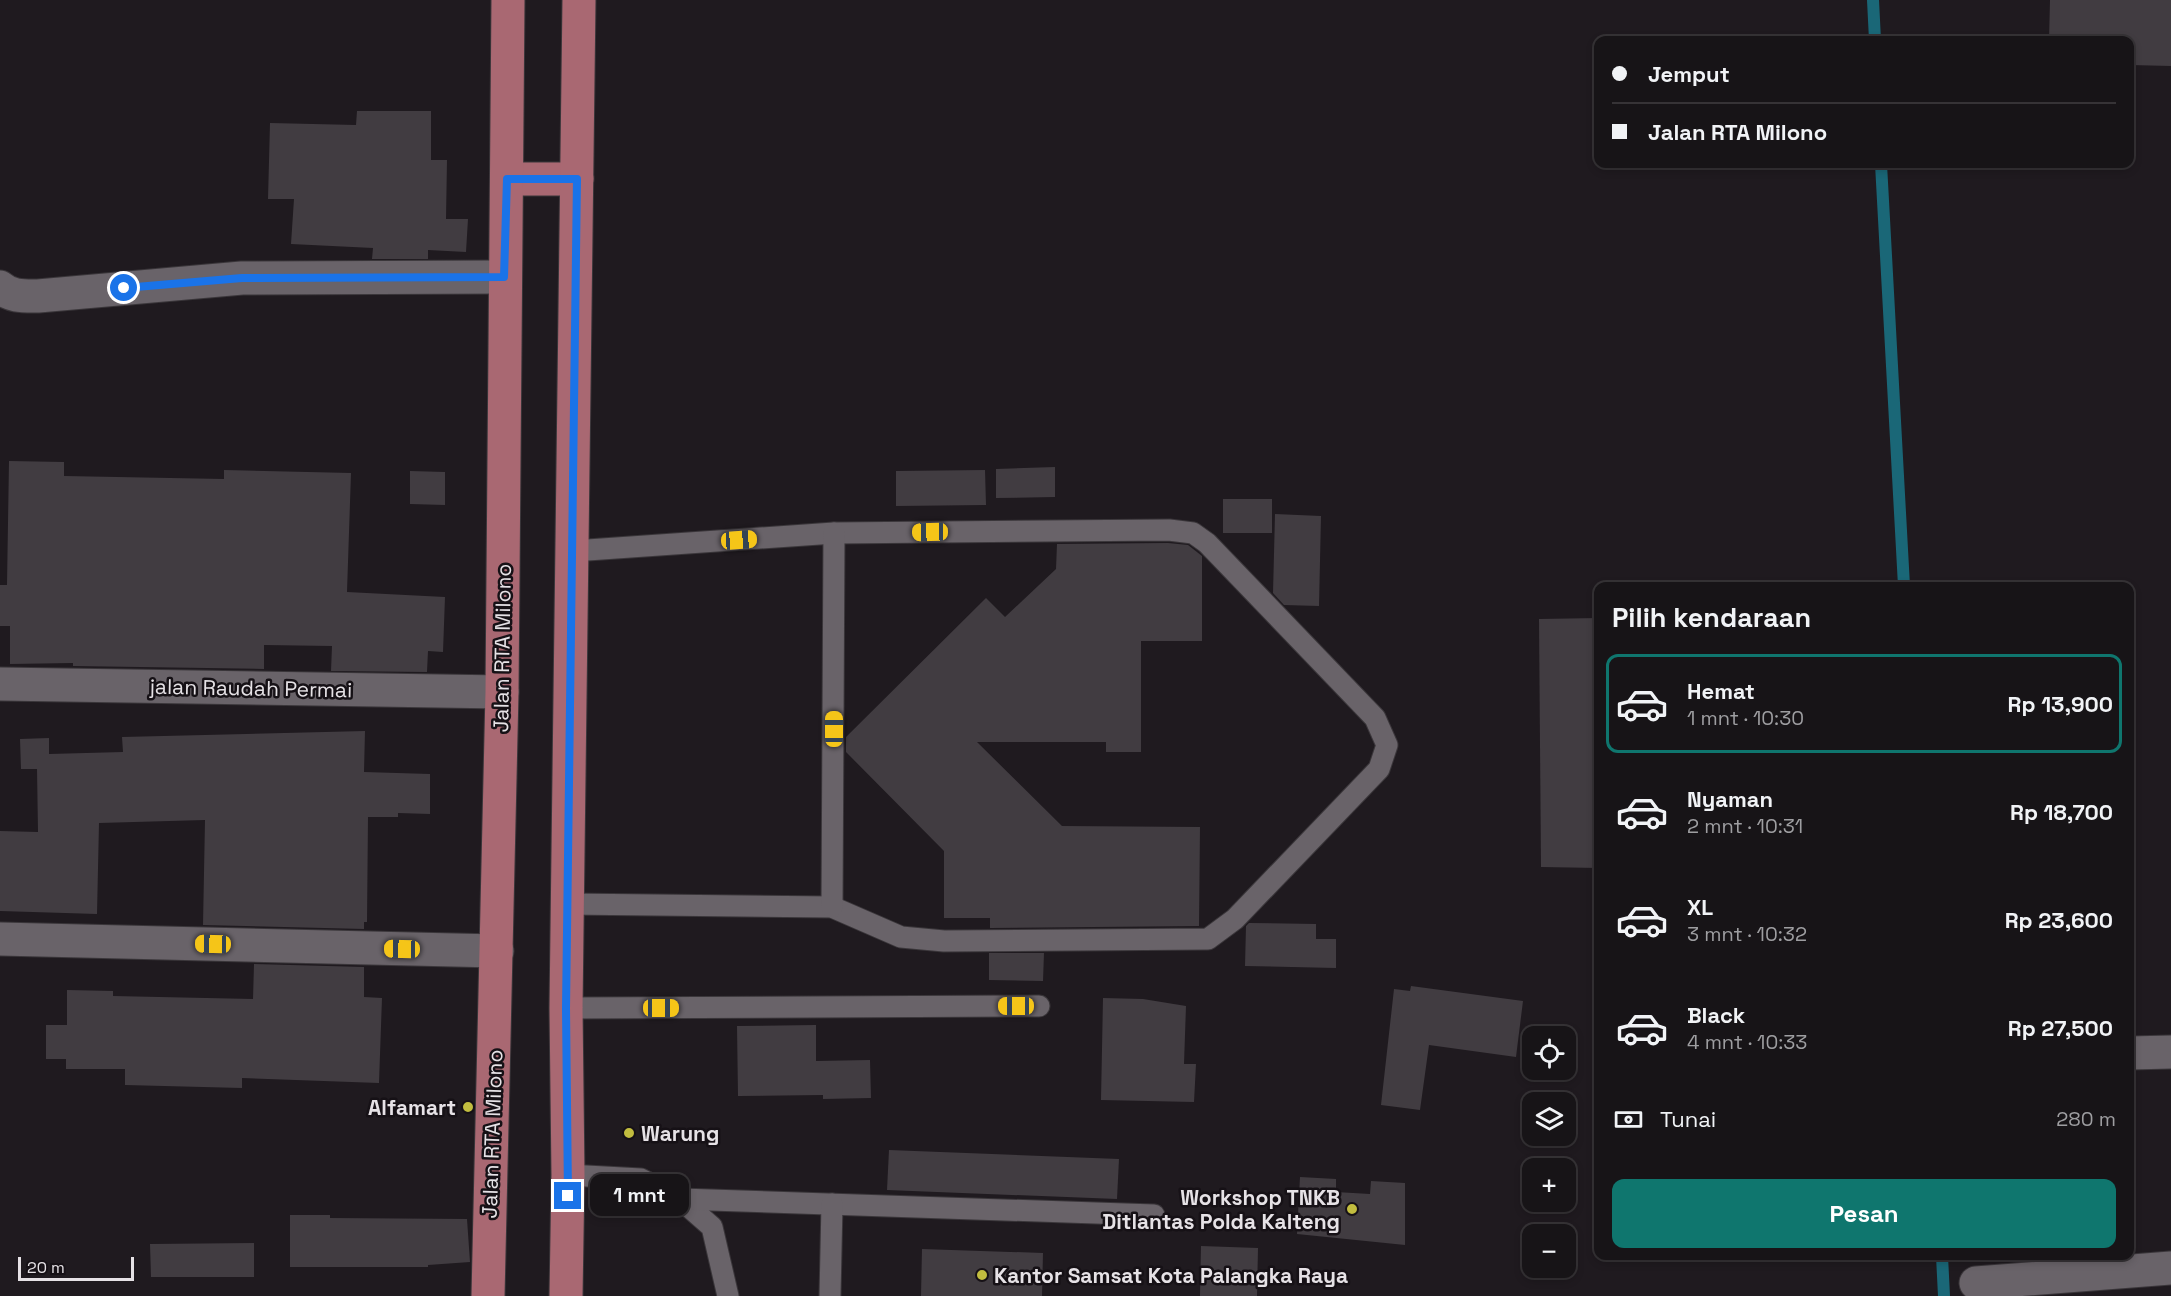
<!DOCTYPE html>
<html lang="id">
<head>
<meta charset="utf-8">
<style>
  body { margin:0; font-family:"Space Grotesk",sans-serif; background:#242124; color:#f1f3f6; height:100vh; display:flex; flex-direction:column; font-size:22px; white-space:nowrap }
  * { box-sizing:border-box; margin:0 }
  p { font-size:20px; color:#9e9ea1 }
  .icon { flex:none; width:33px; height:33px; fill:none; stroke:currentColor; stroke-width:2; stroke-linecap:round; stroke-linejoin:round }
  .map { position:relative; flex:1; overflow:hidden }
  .drawer { position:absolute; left:1594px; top:582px; width:540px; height:678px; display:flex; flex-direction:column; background:#171417; border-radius:12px; box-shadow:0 3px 9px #0003,0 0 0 2px #363336 }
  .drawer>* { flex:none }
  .hud { position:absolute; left:1594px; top:36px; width:540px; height:132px; border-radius:12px; box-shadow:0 3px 9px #0003,0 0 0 2px #363336; display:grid; align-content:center; height:132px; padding:0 18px; background:#171417 }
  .buttons { position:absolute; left:1522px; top:1026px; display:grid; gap:12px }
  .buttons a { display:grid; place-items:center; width:54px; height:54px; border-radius:12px; background:#171417; box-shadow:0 3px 9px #0003,0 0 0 2px #363336; font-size:30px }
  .scale { position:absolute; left:18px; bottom:15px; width:116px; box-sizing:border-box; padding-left:6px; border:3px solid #e6e2e6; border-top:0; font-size:16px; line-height:21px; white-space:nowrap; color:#e6e2e6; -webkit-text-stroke:4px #161116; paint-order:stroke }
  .end { position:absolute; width:27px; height:27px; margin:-14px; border:8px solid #1a73e8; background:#fff; box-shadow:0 0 0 3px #fff }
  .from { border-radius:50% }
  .bubble { position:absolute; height:42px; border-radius:12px; background:#171417; box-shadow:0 3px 9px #0003,0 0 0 2px #363336; font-size:20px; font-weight:600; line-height:42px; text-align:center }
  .car { position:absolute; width:18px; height:36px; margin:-18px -9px; border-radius:8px; box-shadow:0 0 4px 2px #0007; background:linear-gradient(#f5c518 24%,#345 0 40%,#f5c518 0 76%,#345 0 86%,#f5c518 0) }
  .hud b { display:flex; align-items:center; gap:21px; height:57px; font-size:22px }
  .hud b+b { border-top:2px solid #363336 }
  .hud i { width:15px; height:15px; background:#f1f3f6 }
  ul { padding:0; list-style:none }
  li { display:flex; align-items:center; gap:18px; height:99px; margin:0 12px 9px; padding:0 6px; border:3px solid transparent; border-radius:12px }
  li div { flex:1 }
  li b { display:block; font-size:22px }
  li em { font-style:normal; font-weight:600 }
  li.active { border-color:#0f766e }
  li>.icon { width:54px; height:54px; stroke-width:1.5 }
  h2 { padding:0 18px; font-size:27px; line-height:72px }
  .pay { display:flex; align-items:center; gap:15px; height:66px; padding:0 18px; font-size:22px }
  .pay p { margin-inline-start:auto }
  .primary-button { display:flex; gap:12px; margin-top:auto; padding:12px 18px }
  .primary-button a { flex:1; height:69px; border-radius:12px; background:#0f766e; color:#fff; font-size:24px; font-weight:600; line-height:69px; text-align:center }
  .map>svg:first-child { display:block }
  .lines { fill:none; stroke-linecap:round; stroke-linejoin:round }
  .stream { stroke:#1a6777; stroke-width:12 }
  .building { fill:#413c41 }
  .service-casing { stroke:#3a363a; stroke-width:23 }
  .minor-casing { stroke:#3a363a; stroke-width:35 }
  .trunk-casing { stroke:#3a363a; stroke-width:35 }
  .service { stroke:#696369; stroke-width:21 }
  .minor { stroke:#696369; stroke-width:33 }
  .trunk { stroke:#a96872; stroke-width:33 }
  .route { stroke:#1a73e8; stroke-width:8 }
  .poi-dot { fill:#c2bd3f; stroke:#161116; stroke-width:2 }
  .labels { text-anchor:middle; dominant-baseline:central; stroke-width:5; stroke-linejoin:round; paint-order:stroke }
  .street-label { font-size:21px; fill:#e6e2e6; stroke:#161116 }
  .poi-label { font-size:21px; font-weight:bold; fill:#e6e2e6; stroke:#161116; text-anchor:end }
</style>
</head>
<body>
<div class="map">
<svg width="2171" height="1296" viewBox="0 0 2171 1296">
  <rect width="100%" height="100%" fill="#1f1a1f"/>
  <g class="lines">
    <g class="stream">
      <polyline points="1873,0 1875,40"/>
      <polyline points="1881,164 1904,586"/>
      <polyline points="1942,1256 1944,1296"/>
    </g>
  </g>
  <g class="building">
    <polygon points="2050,0 2171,0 2171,66 2130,65 2130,40 2049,40"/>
    <polygon points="357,111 431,111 431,160 447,160 446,219 468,219 466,252 428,250 428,259 372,259 373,248 291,244 294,199 268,199 270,123 356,125"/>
    <polygon points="9,461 64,462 64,476 224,479 224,470 351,473 347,592 445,597 443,652 428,651 427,672 331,671 332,646 264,645 264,669 73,666 73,663 10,664 10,626 0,626 0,585 7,585"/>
    <polygon points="1055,467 1055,497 996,498 996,469"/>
    <polygon points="985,470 986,505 896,506 896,471"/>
    <polygon points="410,471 445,472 445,505 410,504"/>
    <rect x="1223" y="499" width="49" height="34"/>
    <polygon points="1275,514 1321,516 1319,606 1284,605 1273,593"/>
    <polygon points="1168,543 1188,545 1202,556 1202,641 1141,641 1141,752 1106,752 1106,742 977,742 1062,826 1200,827 1199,926 990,928 990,918 944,918 944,851 846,752 846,737 986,598 1005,617 1056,569 1057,544"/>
    <polygon points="1599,618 1599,868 1541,867 1539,619"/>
    <polygon points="365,731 364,772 430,774 430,814 398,813 398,817 368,817 367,922 364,922 364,929 203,925 205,820 99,823 97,914 0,911 0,831 38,832 37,769 21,769 20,739 49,738 49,754 123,752 122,737"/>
    <polygon points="1249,923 1316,924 1316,939 1336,939 1336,968 1245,966 1246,926"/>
    <polygon points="989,953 1044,953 1043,981 989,980"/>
    <polygon points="254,964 364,967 364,997 382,998 379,1083 242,1078 242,1088 125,1085 125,1069 66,1069 66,1059 46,1059 46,1025 67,1025 67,990 113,991 113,996 253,999"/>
    <polygon points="1411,986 1523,1001 1516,1057 1429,1045 1420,1110 1381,1105 1394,989 1410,991"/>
    <polygon points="1103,998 1143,999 1186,1006 1184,1064 1196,1064 1194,1102 1101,1100"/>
    <polygon points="816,1025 816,1061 870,1060 871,1098 823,1099 823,1095 738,1096 737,1026"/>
    <polygon points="889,1150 1119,1159 1117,1199 887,1190"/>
    <polygon points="1300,1177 1336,1179 1336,1192 1370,1194 1371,1181 1405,1183 1405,1245 1297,1234"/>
    <polygon points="290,1215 330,1215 330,1218 467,1219 470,1262 428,1265 428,1267 290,1267"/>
    <polygon points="254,1243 254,1277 151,1277 150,1244"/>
    <polygon points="1201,1246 1258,1248 1257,1296 1200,1296"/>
    <polygon points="922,1249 1043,1253 1042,1296 921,1296"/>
  </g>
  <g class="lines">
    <defs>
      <g id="service">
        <polyline points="568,904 832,907 901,937 944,941 1208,939 1235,919 1379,769 1387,745 1375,718 1207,543 1193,533 1169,530 834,533 573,551"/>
        <polyline points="832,907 834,533"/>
        <polyline points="566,1008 1039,1006"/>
        <polyline points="568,1175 641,1179 680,1199 712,1227 728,1296"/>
        <polyline points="680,1199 1154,1215"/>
        <polyline points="830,1296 832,1204"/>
      </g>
      <g id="minor">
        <path d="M0,287C11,297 24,296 38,296L242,278L504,277"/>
        <polyline points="0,684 502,692"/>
        <polyline points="0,939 497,951"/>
        <polyline points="2130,1053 2171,1052"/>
        <polyline points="1976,1283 2171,1268"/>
      </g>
      <g id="trunk">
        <polyline points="507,179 577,179"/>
        <polyline points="488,1296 502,692 508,0"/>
        <polyline points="566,1296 568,1175 566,1008 579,0"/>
      </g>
    </defs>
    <use href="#service" class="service-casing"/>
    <use href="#minor" class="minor-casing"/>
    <use href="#trunk" class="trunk-casing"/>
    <use href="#service" class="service"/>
    <use href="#minor" class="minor"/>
    <use href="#trunk" class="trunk"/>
  </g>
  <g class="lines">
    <polyline class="route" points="124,288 242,278 504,277 507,179 577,179 566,1008 568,1196"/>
  </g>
  <g class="poi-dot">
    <circle cx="468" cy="1107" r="6"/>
    <circle cx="629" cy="1133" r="6"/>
    <circle cx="1352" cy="1209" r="6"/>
    <circle cx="982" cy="1275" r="6"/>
  </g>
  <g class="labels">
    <g class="street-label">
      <text transform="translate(502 648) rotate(-89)">Jalan RTA Milono</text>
      <text transform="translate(251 688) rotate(1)">jalan Raudah Permai</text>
      <text transform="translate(492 1134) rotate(-88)">Jalan RTA Milono</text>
    </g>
    <g class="poi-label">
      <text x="456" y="1107">Alfamart</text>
      <text x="641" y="1133" text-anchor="start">Warung</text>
      <text x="1340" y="1197">Workshop TNKB<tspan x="1340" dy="24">Ditlantas Polda Kalteng</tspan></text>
      <text x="994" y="1275" text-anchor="start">Kantor Samsat Kota Palangka Raya</text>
    </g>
  </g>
</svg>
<div class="buttons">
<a><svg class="icon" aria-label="locate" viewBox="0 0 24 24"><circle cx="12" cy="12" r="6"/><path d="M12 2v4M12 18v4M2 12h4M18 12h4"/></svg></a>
<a><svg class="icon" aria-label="layers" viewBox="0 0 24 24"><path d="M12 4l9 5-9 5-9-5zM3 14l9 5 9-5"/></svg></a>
<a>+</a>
<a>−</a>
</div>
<div class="scale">20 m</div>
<i class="end from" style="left:124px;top:288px"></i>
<i class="end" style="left:568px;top:1196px"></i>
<div class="bubble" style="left:590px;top:1174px;width:99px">1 mnt</div>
<i class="car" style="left:930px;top:532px;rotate:269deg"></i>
<i class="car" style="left:739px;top:540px;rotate:86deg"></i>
<i class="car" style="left:834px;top:729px;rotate:0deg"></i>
<i class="car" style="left:213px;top:944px;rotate:271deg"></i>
<i class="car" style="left:402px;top:949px;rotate:271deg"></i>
<i class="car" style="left:1016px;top:1006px;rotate:270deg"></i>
<i class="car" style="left:661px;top:1008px;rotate:90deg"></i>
<div class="hud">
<b><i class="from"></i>Jemput</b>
<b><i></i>Jalan RTA Milono</b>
</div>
<section class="drawer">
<h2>Pilih kendaraan</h2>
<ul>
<li class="active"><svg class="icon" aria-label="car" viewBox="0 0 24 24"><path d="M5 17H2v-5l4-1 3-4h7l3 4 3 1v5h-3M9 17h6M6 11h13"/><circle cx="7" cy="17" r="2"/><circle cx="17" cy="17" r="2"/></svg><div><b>Hemat</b><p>1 mnt · 10:30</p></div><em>Rp 13,900</em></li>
<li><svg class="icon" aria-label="car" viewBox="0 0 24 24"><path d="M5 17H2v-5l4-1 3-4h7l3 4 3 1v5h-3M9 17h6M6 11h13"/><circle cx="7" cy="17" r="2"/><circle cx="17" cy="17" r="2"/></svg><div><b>Nyaman</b><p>2 mnt · 10:31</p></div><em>Rp 18,700</em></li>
<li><svg class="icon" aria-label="car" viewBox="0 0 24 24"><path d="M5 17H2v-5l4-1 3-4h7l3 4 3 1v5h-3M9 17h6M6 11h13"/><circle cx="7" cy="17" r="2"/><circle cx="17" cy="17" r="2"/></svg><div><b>XL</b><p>3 mnt · 10:32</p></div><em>Rp 23,600</em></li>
<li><svg class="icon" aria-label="car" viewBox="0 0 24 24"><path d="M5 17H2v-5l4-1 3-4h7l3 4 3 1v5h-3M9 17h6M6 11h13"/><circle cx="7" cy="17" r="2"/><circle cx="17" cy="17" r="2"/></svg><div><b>Black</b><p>4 mnt · 10:33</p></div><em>Rp 27,500</em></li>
</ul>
<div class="pay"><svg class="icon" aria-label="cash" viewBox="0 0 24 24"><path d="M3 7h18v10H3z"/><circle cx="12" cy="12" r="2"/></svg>Tunai<p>280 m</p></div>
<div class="primary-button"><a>Pesan</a></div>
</section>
</div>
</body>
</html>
